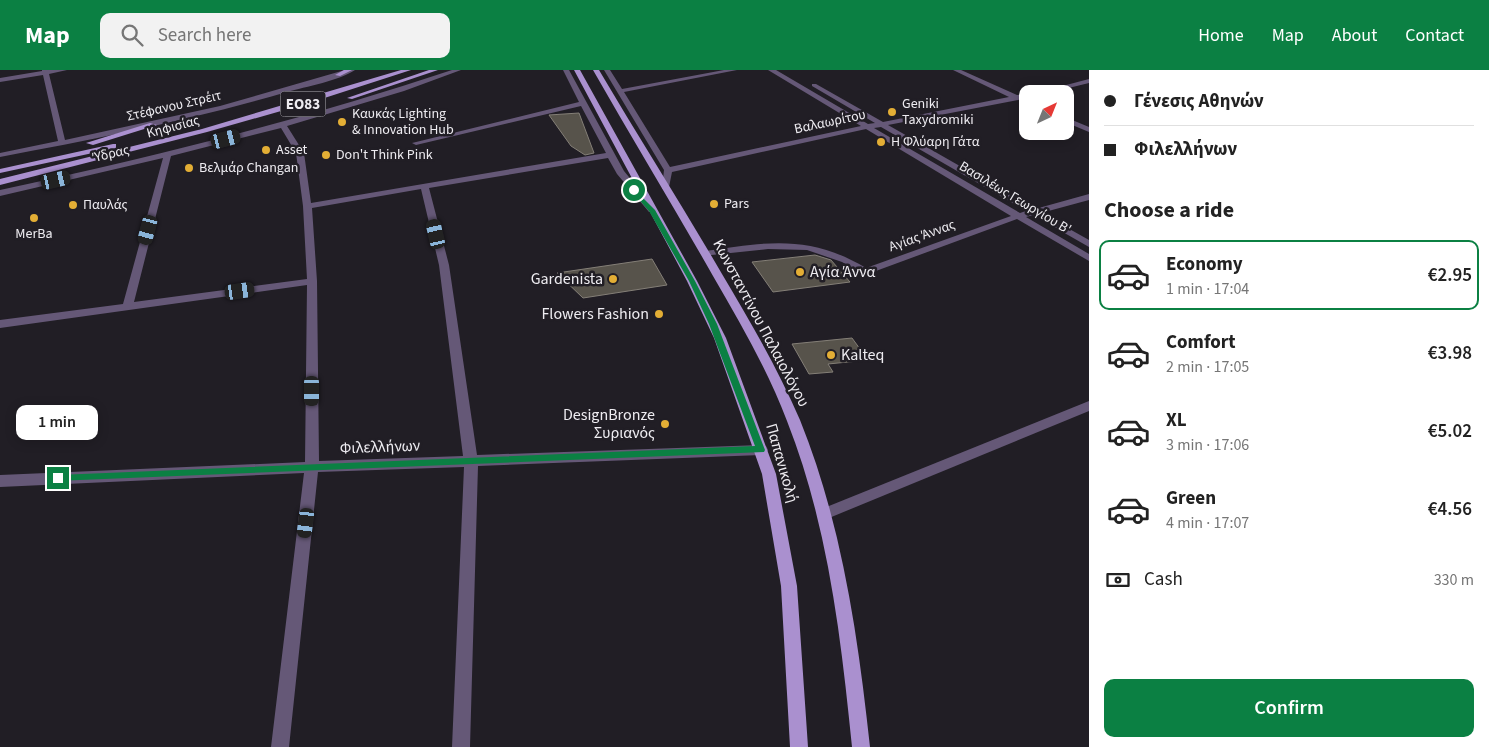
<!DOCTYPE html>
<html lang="en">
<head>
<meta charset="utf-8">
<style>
  body { margin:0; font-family:"Source Sans 3",sans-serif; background:#f2f2f2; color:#222; height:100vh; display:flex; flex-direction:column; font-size:19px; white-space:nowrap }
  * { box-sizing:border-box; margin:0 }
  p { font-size:16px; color:#767676 }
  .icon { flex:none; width:28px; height:28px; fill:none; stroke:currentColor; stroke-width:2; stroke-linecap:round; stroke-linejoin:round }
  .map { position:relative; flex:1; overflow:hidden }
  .drawer { display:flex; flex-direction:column; background:#fff; width:400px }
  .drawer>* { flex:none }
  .top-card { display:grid; align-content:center; height:110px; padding:0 15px; background:#fff }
  .needle { width:32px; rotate:43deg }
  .buttons { position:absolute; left:1019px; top:15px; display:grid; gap:10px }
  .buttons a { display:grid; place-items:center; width:55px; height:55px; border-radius:10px; background:#fff; box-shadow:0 2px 12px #0003; font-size:25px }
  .end { position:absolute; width:22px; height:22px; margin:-11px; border:6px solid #0b8043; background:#fff; box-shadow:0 0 0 2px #fff }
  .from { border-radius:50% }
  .bubble { position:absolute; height:35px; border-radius:10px; background:#fff; box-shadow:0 2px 12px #0003; font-size:16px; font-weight:600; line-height:35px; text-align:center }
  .car { position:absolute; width:15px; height:30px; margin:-15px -8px; border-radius:6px; box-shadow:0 0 4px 1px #0007; background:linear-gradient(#222 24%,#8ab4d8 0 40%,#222 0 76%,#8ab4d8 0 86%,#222 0) }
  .top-card b { display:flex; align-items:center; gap:18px; height:48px; font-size:19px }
  .top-card b+b { border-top:1px solid #e0e0e0 }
  .top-card i { width:12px; height:12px; background:#222 }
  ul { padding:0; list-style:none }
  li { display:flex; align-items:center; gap:15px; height:70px; margin:0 10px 8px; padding:0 5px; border:2px solid transparent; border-radius:10px }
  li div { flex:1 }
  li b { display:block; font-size:19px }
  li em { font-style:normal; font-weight:600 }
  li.selected { border-color:#0b8043 }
  li>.icon { width:45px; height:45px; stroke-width:1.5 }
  h2 { padding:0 15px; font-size:22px; line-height:60px }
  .pay { display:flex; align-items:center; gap:12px; height:55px; padding:0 15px; font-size:19px }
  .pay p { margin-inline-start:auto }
  .cta { display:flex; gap:10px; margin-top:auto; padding:10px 15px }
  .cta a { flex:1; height:58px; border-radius:10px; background:#0b8043; color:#fff; font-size:20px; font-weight:600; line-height:58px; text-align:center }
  header { display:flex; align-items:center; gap:30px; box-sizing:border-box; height:70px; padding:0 25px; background:#0b8043; color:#fff }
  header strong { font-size:24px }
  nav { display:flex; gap:28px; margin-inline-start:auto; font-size:18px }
  .search { width:350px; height:45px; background:#f2f2f2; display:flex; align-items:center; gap:12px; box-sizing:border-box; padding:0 18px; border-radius:10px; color:#767676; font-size:19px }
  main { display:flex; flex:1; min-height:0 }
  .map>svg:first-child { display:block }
  .building { fill:#57534b; stroke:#847f77 }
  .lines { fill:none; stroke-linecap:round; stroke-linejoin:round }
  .minor { fill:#655877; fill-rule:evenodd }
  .major { fill:#aa90cf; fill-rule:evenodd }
  .route { fill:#0b8043 }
  .poi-dot { fill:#e3ae35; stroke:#211e25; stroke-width:2 }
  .labels { text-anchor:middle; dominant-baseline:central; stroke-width:5; stroke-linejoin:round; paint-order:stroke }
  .far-poi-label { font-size:14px; fill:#eeecf1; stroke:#211e25; text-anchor:start }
  .far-street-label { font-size:14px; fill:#eeecf1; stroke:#211e25 }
  .shield { fill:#211e25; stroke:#b0aeb4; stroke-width:1 }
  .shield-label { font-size:15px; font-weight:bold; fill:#eeecf1 }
  .poi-label { font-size:16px; fill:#eeecf1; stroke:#211e25; text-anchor:end }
  .street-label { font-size:16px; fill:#eeecf1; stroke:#211e25 }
</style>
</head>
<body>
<header>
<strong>Map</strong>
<div class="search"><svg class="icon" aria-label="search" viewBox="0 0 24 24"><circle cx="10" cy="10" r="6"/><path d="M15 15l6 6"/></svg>Search here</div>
<nav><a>Home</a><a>Map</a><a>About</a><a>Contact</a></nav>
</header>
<main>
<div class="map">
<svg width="1089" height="677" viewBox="0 0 1089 677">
  <rect width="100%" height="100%" fill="#211e25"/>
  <g class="building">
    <polygon points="579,43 594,83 585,85 571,76 549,45"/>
    <polygon points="815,185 831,190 850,212 773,222 752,192"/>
    <polygon points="652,189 667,215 583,228 557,203"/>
    <polygon points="852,268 868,290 828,294 833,302 809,304 792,274"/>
  </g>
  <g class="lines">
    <g class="minor">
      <path d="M42,0H67L49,4L65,70L220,36L345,0H355C341,10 305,17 287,22C192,50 96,69 0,87V83L58,71L43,5L0,12V8L42,1Z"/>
      <path d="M452,0H461L404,21L287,56L304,83L311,133L606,83L581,36L416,75L412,73L579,32L563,0H569L624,101L656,140L655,142H649L617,104L608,88L429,118L449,195L477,385L761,375L766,376L768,380L766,384L761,385L478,396L470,677H452L464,397L318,402L289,677H271L304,403L0,417V405L305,392L307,215L0,258V250L123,234L163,88L0,126V120C153,87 303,50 452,0ZM281,58L296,83L303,136L307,209L134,232L171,86ZM421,119L439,195L463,386L319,391L317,211L312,138Z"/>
      <path d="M604,0H610L622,19L724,0H737L624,22L670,97L861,56L768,0H776L868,54L875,53L812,16V14H816L883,52L1009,27L953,0H961L1017,25L1030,24H1028V27L1018,30L888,55L1035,139L1089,124V130L1041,143L1089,170V177L1033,145L1026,147L1089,184V191L1017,149L865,205L842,192L807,180L768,179L702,186V182L705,181C767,172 809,164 866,198L1011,146L866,59L672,102L669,117L662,119L664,100ZM881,57L1026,141L1020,143L874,58Z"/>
      <polygon points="1089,9 1089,13 1044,24 1032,24"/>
      <polygon points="1065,47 1089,57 1089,62 1065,52"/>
      <polygon points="1089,331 1089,341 829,448 824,450 819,448 817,444 819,440"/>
    </g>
    <g class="major">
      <polygon points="344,0 352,0 340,6 335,5"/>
      <polygon points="401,0 411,0 309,33 207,62 0,115 0,109 202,59"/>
      <polygon points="429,0 438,0 352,29 347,28"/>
      <polygon points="574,0 580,0 697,211 726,268 776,404 797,516 808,677 790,677 781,516 762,404 714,268 687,211"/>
      <path d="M593,0H599C639,68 682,135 722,204C750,251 778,299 800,350C842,454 858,566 870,677H852C841,567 828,455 787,351C768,300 740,253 713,206C674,137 632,69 593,0Z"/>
      <polygon points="150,53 157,55 93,75 86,73"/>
      <polygon points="113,74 116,74 116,78 0,103 0,99"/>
    </g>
  </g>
  <polygon class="route" points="634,119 655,140 695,211 717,254 765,380 764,382 55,411 55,406 58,405 755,376 709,254 689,211 649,141 631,120"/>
  <g class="poi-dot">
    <circle cx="892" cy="42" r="5"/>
    <circle cx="342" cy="52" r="5"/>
    <circle cx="881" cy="72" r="5"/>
    <circle cx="266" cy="80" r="5"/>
    <circle cx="326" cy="85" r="5"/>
    <circle cx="189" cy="98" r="5"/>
    <circle cx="714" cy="134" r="5"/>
    <circle cx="73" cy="135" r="5"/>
    <circle cx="34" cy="148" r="5"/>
    <circle cx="800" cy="202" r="5"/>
    <circle cx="613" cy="209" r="5"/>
    <circle cx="659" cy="244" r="5"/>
    <circle cx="831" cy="285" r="5"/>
    <circle cx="665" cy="354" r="5"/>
  </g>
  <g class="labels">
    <g class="far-poi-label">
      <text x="902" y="34">Geniki<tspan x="902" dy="16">Taxydromiki</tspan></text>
      <text x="352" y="44">Καυκάς Lighting<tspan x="352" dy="16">&amp; Innovation Hub</tspan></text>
      <text x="891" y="72">Η Φλύαρη Γάτα</text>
      <text x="276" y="80">Asset</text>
      <text x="336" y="85">Don't Think Pink</text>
      <text x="199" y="98">Βελμάρ Changan</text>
      <text x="724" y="134">Pars</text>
      <text x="83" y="135">Παυλάς</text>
      <text x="34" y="164" text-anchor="middle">MerBa</text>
    </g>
    <g class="far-street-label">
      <text transform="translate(174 36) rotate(-13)">Στέφανου Στρέιτ</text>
      <text transform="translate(830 52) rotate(-12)">Βαλαωρίτου</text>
      <text transform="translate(173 57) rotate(-15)">Κηφισίας</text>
      <text transform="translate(111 84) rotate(-13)">Ύδρας</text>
      <text transform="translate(1015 128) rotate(31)">Βασιλέως Γεωργίου Β'</text>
      <text transform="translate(922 166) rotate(-20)">Αγίας Άννας</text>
    </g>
    <rect class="shield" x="280.5" y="21.5" width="45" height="25" rx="4"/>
    <g class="shield-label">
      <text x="303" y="34">ΕΟ83</text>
    </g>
    <g class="poi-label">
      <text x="810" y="202" text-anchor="start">Αγία Άννα</text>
      <text x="603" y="209">Gardenista</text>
      <text x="649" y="244">Flowers Fashion</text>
      <text x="841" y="285" text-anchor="start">Kalteq</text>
      <text x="655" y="345">DesignBronze<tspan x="655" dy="18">Συριανός</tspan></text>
    </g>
    <g class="street-label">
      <text transform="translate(761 253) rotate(62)">Κωνσταντίνου Παλαιολόγου</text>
      <text transform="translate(380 377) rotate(-2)">Φιλελλήνων</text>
      <text transform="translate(782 393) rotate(74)">Παπανικολή</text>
    </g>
  </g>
</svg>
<div class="buttons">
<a><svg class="needle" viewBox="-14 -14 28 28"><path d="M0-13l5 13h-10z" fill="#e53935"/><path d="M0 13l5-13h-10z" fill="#767676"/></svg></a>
</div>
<i class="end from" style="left:634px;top:120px"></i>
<i class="end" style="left:58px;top:408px"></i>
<div class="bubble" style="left:16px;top:335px;width:82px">1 min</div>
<i class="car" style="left:226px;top:69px;rotate:76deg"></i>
<i class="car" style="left:56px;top:110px;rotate:77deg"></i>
<i class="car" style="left:148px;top:160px;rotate:195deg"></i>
<i class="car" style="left:436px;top:164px;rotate:347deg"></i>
<i class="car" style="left:240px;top:221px;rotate:82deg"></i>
<i class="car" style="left:312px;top:321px;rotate:180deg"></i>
<i class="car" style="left:306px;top:453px;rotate:187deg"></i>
</div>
<section class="drawer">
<div class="top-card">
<b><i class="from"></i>Γένεσις Αθηνών</b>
<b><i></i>Φιλελλήνων</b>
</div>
<h2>Choose a ride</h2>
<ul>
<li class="selected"><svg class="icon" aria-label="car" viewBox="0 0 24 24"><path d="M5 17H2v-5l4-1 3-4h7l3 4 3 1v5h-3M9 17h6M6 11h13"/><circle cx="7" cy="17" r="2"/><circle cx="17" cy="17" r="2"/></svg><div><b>Economy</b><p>1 min · 17:04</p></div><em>€2.95</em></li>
<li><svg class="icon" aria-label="car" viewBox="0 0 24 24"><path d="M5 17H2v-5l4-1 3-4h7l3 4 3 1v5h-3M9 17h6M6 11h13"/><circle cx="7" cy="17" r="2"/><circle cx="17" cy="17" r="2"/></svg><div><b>Comfort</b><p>2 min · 17:05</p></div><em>€3.98</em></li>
<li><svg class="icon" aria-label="car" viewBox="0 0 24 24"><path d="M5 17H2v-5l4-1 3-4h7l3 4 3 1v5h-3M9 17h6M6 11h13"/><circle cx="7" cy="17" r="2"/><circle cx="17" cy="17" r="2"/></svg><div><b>XL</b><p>3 min · 17:06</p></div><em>€5.02</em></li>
<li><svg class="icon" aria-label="car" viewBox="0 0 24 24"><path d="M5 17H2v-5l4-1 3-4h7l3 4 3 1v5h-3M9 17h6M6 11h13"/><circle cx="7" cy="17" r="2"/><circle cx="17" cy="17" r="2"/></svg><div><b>Green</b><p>4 min · 17:07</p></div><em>€4.56</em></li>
</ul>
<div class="pay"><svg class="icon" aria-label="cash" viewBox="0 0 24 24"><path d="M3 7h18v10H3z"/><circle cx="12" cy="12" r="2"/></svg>Cash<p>330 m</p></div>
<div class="cta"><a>Confirm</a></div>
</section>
</main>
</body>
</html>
